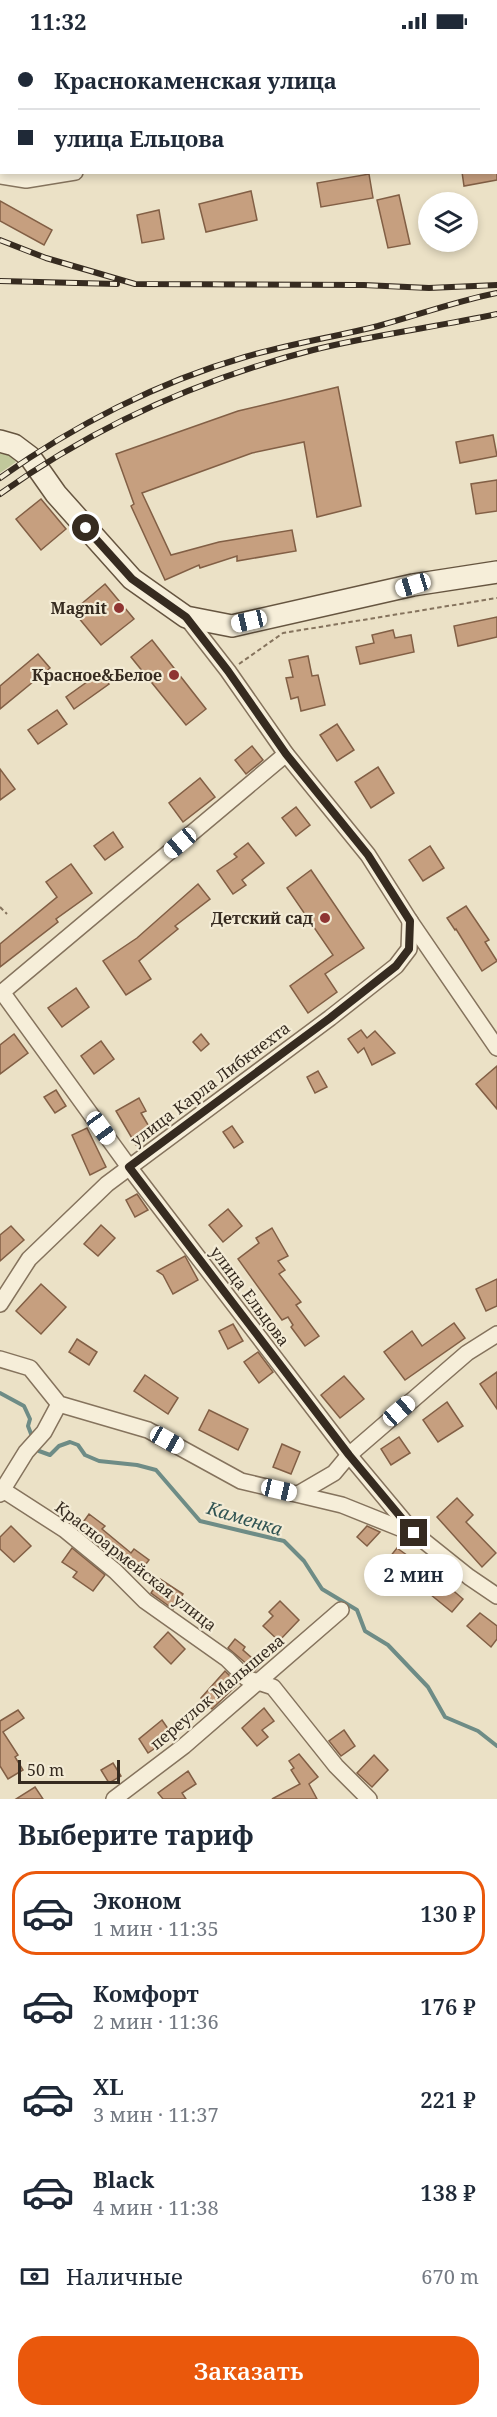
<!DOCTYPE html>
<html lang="ru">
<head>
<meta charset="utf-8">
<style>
  body { margin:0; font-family:"Noto Serif",serif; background:#f2f2f3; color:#1f2937; height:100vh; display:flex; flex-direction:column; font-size:22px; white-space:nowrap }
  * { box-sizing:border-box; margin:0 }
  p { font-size:20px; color:#747a83 }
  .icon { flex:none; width:33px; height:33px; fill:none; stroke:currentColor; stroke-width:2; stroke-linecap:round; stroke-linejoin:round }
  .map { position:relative; height:1757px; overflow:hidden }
  .drawer { display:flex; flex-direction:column; background:#fff; flex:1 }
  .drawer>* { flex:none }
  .guide { position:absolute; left:0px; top:0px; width:498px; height:132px; box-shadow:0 3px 9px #0003; display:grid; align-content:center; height:132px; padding:0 18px; background:#fff }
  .controls { position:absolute; left:418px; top:150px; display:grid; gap:12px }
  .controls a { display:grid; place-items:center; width:60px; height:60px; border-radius:50%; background:#fff; box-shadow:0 3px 9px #0003; font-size:30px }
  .scale { position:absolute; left:18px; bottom:15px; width:102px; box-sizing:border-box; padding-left:6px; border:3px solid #362b20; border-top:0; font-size:16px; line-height:21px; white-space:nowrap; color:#362b20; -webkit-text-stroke:4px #f3ebd5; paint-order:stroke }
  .end { position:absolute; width:27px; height:27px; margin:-14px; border:8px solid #362b20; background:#fff; box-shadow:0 0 0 3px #fff }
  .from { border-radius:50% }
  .bubble { position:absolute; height:42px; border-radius:21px; background:#fff; box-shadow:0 3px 9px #0003; font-size:20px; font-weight:600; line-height:42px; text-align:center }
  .car { position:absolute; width:18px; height:36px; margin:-18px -9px; border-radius:8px; box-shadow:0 0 4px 2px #0007; background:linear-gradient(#fff 24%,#345 0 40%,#fff 0 76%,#345 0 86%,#fff 0) }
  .guide b { display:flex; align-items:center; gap:21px; height:57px; font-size:22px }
  .guide b+b { border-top:2px solid #e0e1e3 }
  .guide i { width:15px; height:15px; background:#1f2937 }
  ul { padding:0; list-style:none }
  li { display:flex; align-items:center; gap:18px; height:84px; margin:0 12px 9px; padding:0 6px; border:3px solid transparent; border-radius:24px }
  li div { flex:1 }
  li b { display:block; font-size:22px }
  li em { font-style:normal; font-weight:600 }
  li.current { border-color:#ea580c }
  li>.icon { width:54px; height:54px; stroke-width:1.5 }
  h2 { padding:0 18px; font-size:27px; line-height:72px }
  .pay { display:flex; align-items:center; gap:15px; height:66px; padding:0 18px; font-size:22px }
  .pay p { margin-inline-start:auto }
  .action { display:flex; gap:12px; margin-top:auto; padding:12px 18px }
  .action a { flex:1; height:69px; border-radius:24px; background:#ea580c; color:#fff; font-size:24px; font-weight:600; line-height:69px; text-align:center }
  .status { display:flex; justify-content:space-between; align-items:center; height:42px; padding:0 30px; background:#fff; direction:ltr }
  .status svg { height:16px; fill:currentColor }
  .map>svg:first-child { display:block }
  .green { fill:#c1c89b }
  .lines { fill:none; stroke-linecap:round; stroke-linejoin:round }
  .stream { stroke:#6e8c86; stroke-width:4 }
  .building { fill:#c69f7f; stroke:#825f45; stroke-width:1.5 }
  .lane-casing { stroke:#85735d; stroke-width:10 }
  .street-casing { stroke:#85735d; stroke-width:18 }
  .secondary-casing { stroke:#665540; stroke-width:24 }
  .path { stroke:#85735d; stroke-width:2; stroke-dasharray:4.5 3; stroke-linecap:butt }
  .lane { stroke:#f6eed9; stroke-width:8 }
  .street { stroke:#f6eed9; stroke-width:15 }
  .secondary { stroke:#f6eed9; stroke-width:21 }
  .rail-casing { stroke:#362b20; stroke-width:6 }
  .rail { stroke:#f3ebd5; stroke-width:4; stroke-dasharray:11; stroke-linecap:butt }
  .route { stroke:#362b20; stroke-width:8 }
  .poi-dot { fill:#8f3432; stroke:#f3ebd5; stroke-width:2 }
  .labels { text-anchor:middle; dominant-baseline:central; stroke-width:4.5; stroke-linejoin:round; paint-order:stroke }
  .poi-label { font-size:16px; font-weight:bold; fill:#362b20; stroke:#f3ebd5; text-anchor:end }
  .street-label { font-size:16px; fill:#362b20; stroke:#f3ebd5 }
  .water-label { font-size:18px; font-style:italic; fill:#305453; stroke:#f3ebd5 }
</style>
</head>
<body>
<div class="status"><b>11:32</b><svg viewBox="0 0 49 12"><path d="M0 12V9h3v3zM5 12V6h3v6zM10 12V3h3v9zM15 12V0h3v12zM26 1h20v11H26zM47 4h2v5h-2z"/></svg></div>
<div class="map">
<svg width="497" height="1757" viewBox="0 0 497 1757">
  <rect width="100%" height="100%" fill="#ebe1c6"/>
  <polygon class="green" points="0,409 9,412 16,420 0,431"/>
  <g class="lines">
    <g class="stream">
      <polyline points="0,1351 24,1364 30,1377 28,1384 33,1397"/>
      <polyline points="37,1404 39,1409 50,1413 59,1404 70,1400 78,1403 85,1413 99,1419 137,1423 156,1428 200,1479 284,1499 304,1519 322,1547 357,1568 365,1589 388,1603 428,1645 445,1675 478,1689 497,1704"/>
    </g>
  </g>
  <g class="building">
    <polygon points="462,130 497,130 497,138 464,144"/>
    <polygon points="369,132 373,156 321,165 317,141"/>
    <polygon points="251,149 257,178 206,190 199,162"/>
    <polygon points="399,153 410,202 388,206 377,158"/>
    <polygon points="0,159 52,188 44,203 0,179"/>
    <polygon points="159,168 164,197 142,201 137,173"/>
    <polygon points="338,345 361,464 317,475 304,400 252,411 142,451 171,513 219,500 292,488 296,509 237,519 237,514 200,526 199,523 165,538 131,464 134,462 116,412 238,369"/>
    <polygon points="493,393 497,414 460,421 456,400"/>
    <polygon points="497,438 497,469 476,472 471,442"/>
    <polygon points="41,457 66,487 41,508 16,477"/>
    <polygon points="105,542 134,577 101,603 73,569"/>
    <polygon points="497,575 497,595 458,604 454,584"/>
    <polygon points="393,588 395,596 411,593 414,610 360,622 356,605 374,601 372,593"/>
    <polygon points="152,598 206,667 186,683 131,615"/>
    <polygon points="38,612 50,626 0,667 0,644"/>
    <polygon points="308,614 312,634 318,633 325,663 301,669 298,655 291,657 286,636 293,635 289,618"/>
    <polygon points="101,630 109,642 74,667 66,655"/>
    <polygon points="57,668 67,682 38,702 28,688"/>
    <polygon points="337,682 354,708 337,719 320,693"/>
    <polygon points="252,704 263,718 246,732 235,718"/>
    <polygon points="378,725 394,751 371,766 355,740"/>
    <polygon points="0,727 15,747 0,758"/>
    <polygon points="200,736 215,755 183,780 169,761"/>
    <polygon points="296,765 310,783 296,794 282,776"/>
    <polygon points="113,790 123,805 105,818 94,804"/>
    <polygon points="248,801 264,821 242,838 246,843 233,852 217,829 237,815 234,812"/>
    <polygon points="430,804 444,826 423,839 409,818"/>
    <polygon points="71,822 92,851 56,877 58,880 0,925 0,902 57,855 46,840"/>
    <polygon points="311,828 364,906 325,932 337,950 308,971 290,944 333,913 287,846"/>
    <polygon points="198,842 210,857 175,884 178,887 139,919 151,937 126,953 103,919 137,896"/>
    <polygon points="466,864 489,898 485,900 497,919 482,929 456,887 455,888 447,876"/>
    <polygon points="76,946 89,965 62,985 48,966"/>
    <polygon points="361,988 367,996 375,989 395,1011 372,1023 364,1006 358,1011 348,997"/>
    <polygon points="14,992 28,1011 0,1032 0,1003"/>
    <polygon points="201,992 209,1002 201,1009 193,1000"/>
    <polygon points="101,999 114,1017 94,1032 81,1014"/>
    <polygon points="497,1024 497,1067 476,1042"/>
    <polygon points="318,1029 327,1045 315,1051 307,1035"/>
    <polygon points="56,1048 66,1064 55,1071 44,1055"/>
    <polygon points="139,1056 146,1069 141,1071 154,1093 136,1103 116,1069"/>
    <polygon points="232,1084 243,1100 234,1106 223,1090"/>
    <polygon points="87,1086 106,1125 90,1133 72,1093"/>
    <polygon points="137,1152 148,1168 135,1175 126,1158"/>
    <polygon points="228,1167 242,1184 223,1200 209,1183"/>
    <polygon points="101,1183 115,1196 98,1214 84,1202"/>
    <polygon points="11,1184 24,1198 0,1219 0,1193"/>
    <polygon points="272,1186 288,1214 278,1219 285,1228 279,1232 301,1260 296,1263 319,1294 305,1304 291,1285 293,1283 288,1275 282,1278 238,1217 259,1201 256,1196"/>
    <polygon points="185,1214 198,1238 173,1252 163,1233 157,1229"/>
    <polygon points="497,1237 497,1264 486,1269 476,1247"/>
    <polygon points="41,1242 66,1265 41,1292 16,1269"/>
    <polygon points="454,1281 465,1296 405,1338 384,1310 412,1289 422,1304"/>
    <polygon points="233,1282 243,1299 228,1307 219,1289"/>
    <polygon points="77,1297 97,1310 89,1323 69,1310"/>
    <polygon points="258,1310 273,1330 259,1341 244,1320"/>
    <polygon points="497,1330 497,1367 480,1342"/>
    <polygon points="145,1333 178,1356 168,1372 134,1349"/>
    <polygon points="344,1334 364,1357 340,1376 321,1353"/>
    <polygon points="447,1360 463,1384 438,1400 423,1378"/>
    <polygon points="209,1368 248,1387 238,1408 199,1388"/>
    <polygon points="399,1395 410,1411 391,1423 381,1407"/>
    <polygon points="282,1402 300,1410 291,1432 273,1425"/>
    <polygon points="457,1456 473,1473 466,1480 496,1511 482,1525 437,1475"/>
    <polygon points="89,1472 105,1484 102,1487 131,1511 134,1507 149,1518 137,1534 79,1486"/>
    <polygon points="11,1484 31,1504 14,1520 0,1507 0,1495"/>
    <polygon points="367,1484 380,1490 367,1504 357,1495"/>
    <polygon points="72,1506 105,1533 93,1549 73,1535 77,1530 62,1520"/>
    <polygon points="397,1506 435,1533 463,1557 452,1570 409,1535 407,1538 385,1521"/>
    <polygon points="160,1537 183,1552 173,1567 151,1551"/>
    <polygon points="280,1559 299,1578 279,1599 263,1584 273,1574 269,1570"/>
    <polygon points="480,1571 497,1584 497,1597 491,1605 467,1584"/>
    <polygon points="168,1590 185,1607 171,1622 154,1605"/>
    <polygon points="235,1597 245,1605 243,1608 260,1623 255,1629 228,1606"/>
    <polygon points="225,1629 238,1642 212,1667 201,1656"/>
    <polygon points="264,1666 274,1679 262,1688 268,1695 257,1704 242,1686"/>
    <polygon points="18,1668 24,1676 3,1690 18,1713 15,1715 23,1728 8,1737 0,1724 0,1679"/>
    <polygon points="162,1678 173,1694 148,1711 139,1697"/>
    <polygon points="344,1688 355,1704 341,1714 329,1699"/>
    <polygon points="299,1712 318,1735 309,1742 317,1757 272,1757 300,1742 291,1728 294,1726 289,1719"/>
    <polygon points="374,1713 388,1728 372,1745 357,1731"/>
    <polygon points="113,1721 121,1734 109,1741 101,1728"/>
    <polygon points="188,1729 196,1742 182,1751 186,1757 163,1757 158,1751"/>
    <polygon points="35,1745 43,1757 16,1757"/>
  </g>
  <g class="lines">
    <defs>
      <g id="lane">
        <polyline points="22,2 24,0"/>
        <polyline points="0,17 2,16"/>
      </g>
      <g id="street">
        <polyline points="496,48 497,48"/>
        <polyline points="0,134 26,138 75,130"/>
        <polyline points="186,575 228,629 286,712 368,813 410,879 497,1006"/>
        <polyline points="2,950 129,1125 349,1413 414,1491 469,1535 497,1554"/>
        <polyline points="0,952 286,712"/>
        <polyline points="0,1262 29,1217 107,1142 330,976 396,924 409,907 410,879"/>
        <polyline points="0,1317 30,1326 59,1362 148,1388 241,1439 342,1463 412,1491"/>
        <polyline points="3,1448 65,1488 115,1529 145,1559 227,1617 246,1636 273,1645 336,1724 369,1757"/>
        <polyline points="0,1452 26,1410 44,1390 59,1362"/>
        <polyline points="298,1452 334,1431 349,1413 467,1311 497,1292"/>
        <polyline points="114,1757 184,1704 341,1568"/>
      </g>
      <polyline id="secondary" points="0,399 14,403 30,415 56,452 132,537 186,575 232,584 413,543 497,530"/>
    </defs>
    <use href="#lane" class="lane-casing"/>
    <use href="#street" class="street-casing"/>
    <use href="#secondary" class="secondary-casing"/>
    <g class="path">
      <polyline points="239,622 283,591 497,556"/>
      <polyline points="0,865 7,872"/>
    </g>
    <use href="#lane" class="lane"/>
    <use href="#street" class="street"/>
    <use href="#secondary" class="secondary"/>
    <defs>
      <g id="rail">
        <polyline points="0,198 46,216 135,242 364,243 429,246 497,243"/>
        <polyline points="0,239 117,242"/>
        <path d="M0,436C73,384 158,340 245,315C289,302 334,295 378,284C418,273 457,259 497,251"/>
        <path d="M0,452C95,384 200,337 313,308C373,293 436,285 497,272"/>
      </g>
    </defs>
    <use href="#rail" class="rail-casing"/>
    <use href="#rail" class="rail"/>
  </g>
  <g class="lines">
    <polyline class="route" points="86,486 132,537 186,575 228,629 286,712 368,813 410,879 409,907 396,924 330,976 129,1125 349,1413 414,1491"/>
  </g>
  <g class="poi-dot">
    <circle cx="119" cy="566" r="6"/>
    <circle cx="174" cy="633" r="6"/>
    <circle cx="325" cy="876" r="6"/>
  </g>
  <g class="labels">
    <g class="poi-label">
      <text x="107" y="566">Magnit</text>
      <text x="162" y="633">Красное&amp;Белое</text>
      <text x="313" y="876">Детский сад</text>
    </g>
    <g class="street-label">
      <text transform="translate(210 1042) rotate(-37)">улица Карла Либкнехта</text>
      <text transform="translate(250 1254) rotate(53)">улица Ельцова</text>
      <text transform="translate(136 1524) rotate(38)">Красноармейская улица</text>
      <text transform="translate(217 1650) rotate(-40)">переулок Малышева</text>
    </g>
    <g class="water-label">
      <text transform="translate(245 1476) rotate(17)">Каменка</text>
    </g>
  </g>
</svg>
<div class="controls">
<a><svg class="icon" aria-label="layers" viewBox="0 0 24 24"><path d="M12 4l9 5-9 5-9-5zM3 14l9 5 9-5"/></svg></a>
</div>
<div class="scale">50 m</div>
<i class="end from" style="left:86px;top:486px"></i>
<i class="end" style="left:414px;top:1491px"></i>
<div class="bubble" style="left:364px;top:1512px;width:99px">2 мин</div>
<i class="car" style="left:413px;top:543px;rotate:253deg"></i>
<i class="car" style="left:249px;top:579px;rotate:257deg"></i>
<i class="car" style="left:180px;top:801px;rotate:230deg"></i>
<i class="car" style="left:101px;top:1086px;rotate:144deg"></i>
<i class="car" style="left:399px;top:1369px;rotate:49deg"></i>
<i class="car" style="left:167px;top:1398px;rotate:119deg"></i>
<i class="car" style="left:279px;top:1448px;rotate:103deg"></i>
<div class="guide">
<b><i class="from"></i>Краснокаменская улица</b>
<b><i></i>улица Ельцова</b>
</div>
</div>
<section class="drawer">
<h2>Выберите тариф</h2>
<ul>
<li class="current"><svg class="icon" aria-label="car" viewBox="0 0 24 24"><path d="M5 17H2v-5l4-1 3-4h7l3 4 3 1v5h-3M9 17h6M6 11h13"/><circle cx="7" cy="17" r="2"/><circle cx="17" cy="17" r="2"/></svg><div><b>Эконом</b><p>1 мин · 11:35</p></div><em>130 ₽</em></li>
<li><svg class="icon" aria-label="car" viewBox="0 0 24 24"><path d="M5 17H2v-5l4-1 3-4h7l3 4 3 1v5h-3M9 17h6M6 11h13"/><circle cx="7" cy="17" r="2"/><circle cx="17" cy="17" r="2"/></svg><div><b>Комфорт</b><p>2 мин · 11:36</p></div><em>176 ₽</em></li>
<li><svg class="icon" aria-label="car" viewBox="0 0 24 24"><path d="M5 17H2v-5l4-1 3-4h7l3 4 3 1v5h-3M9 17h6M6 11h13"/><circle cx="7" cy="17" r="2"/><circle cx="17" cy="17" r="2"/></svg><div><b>XL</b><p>3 мин · 11:37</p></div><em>221 ₽</em></li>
<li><svg class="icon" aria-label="car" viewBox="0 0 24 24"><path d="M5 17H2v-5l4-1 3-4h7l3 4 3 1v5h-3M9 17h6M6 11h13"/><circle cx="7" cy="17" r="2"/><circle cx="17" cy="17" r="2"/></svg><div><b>Black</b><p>4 мин · 11:38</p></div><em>138 ₽</em></li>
</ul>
<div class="pay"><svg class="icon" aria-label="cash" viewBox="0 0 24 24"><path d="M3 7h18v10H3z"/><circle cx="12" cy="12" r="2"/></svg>Наличные<p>670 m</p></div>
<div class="action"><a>Заказать</a></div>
</section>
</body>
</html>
